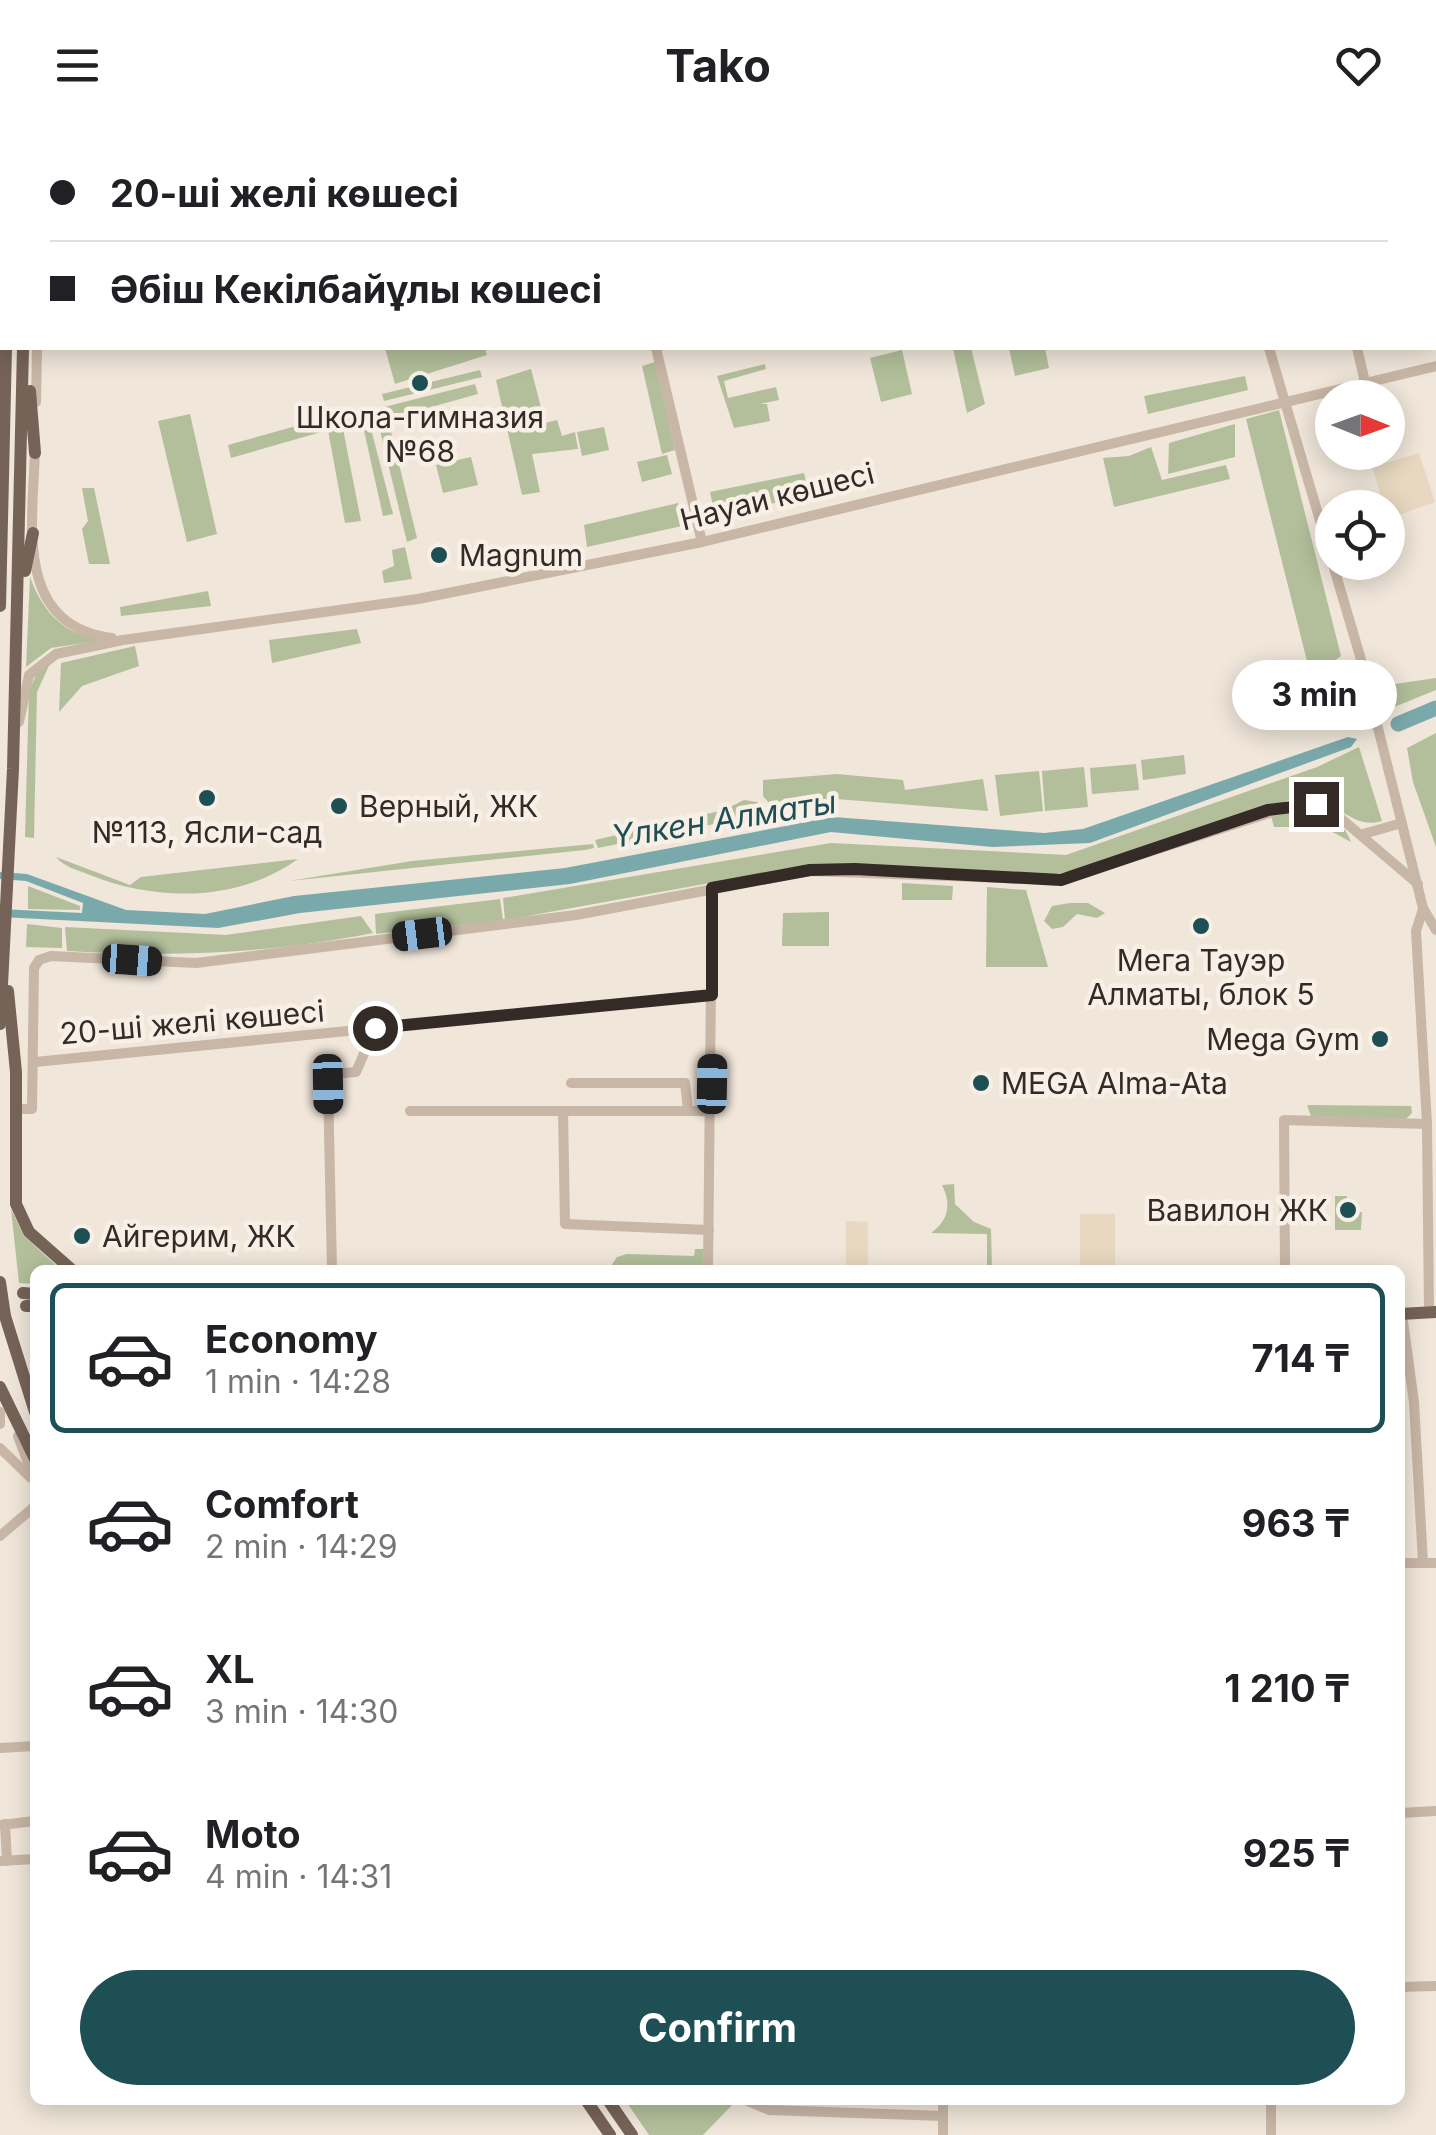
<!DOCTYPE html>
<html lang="en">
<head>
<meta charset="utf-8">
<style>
  body { margin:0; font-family:Inter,sans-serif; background:#f2f2f2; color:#202124; height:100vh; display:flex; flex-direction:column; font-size:38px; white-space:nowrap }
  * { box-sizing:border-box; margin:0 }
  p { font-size:32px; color:#757577 }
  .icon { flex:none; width:55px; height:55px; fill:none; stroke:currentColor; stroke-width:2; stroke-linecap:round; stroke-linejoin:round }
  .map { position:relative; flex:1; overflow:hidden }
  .panel { position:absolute; left:30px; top:1135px; width:1375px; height:840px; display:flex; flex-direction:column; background:#fff; border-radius:15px; box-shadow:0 5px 25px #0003 }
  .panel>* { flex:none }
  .banner { position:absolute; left:0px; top:0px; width:1438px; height:220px; box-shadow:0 5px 25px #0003; display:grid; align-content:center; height:220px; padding:0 50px; background:#fff }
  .needle { width:65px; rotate:91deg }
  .fabs { position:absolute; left:1315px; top:250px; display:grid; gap:20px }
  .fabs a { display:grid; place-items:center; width:90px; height:90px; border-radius:50%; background:#fff; box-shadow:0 5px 25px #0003; font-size:50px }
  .end { position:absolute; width:45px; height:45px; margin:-22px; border:12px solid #342b27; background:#fff; box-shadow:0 0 0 5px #fff }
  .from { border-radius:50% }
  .bubble { position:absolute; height:70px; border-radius:35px; background:#fff; box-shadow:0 5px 25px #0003; font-size:32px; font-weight:700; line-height:70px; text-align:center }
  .car { position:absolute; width:30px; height:60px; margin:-30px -15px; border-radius:12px; box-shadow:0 0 8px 2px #0007; background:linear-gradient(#222 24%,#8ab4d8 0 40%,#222 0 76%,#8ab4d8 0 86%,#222 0) }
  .banner b { display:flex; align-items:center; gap:35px; height:95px; font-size:38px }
  .banner b+b { border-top:2px solid #e0e0e0 }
  .banner i { width:25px; height:25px; background:#202124 }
  ul { padding:18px 0 0; list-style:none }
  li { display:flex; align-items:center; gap:30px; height:150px; margin:0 20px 15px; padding:0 30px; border:5px solid transparent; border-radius:15px }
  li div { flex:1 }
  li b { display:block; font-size:38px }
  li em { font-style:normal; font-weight:700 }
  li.current { border-color:#1e4f54 }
  li>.icon { width:90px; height:90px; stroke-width:1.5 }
  .button { display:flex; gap:20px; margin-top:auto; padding:20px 50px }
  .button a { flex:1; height:115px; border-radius:60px; background:#1e4f54; color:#fff; font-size:40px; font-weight:700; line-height:115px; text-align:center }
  header { display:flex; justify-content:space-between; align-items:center; height:130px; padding:0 50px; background:#fff; font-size:45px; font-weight:700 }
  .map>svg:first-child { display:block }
  .green { fill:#b2bf9a }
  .plaza { fill:#e8d8c1 }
  .water { fill:#7aa9ac }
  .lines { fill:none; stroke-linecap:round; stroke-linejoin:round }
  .river { stroke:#7aa9ac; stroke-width:15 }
  .minor { stroke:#c8b6a6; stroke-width:10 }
  .major { stroke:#766358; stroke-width:12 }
  .major-bridge { stroke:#766358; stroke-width:12 }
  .route { stroke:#342b27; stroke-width:12 }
  .poi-dot { fill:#1e4f54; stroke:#f8f0e6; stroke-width:4 }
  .labels { text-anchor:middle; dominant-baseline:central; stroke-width:9; stroke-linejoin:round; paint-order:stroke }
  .poi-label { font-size:30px; fill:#342b27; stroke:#f8f0e6; text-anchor:start }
  .street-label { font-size:30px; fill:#342b27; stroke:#f8f0e6 }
  .water-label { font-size:32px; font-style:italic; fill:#1e4f54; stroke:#f8f0e6 }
</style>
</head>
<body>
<header><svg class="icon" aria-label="menu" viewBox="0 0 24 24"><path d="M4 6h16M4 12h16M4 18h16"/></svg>Tako<svg class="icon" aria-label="heart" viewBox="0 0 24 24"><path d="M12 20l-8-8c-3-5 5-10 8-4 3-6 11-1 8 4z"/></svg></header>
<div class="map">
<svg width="1436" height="2005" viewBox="0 0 1436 2005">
  <rect width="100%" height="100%" fill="#f0e6da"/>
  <g class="green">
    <polygon points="385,218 485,218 487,225 395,254"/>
    <polygon points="953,218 971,218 985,274 967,283"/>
    <polygon points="1009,218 1045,218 1049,238 1015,246"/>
    <polygon points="902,220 912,264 881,272 870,228"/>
    <polygon points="655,232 675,320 662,324 642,236"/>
    <polygon points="765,234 766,239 724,251 728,268 776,257 779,270 760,274 767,274 770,291 734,298 717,246"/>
    <polygon points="531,239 545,293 557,290 562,306 575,302 578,319 532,324 540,362 522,365 496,250"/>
    <polygon points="480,240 482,247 384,271 382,264"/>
    <polygon points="1245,246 1248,260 1148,284 1144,266"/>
    <polygon points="475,254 478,264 388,289 417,408 407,412 378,292 387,290 384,277"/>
    <polygon points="357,279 360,291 331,300 343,299 361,391 345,393 328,300 231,328 228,315"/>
    <polygon points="1279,280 1341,526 1325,538 1308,535 1246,289"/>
    <polygon points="190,284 217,404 187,412 158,291"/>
    <polygon points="1235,294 1235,327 1168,344 1169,313"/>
    <polygon points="370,295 393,384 383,386 363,296"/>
    <polygon points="604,297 609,320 582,326 577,302"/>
    <polygon points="1151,317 1162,350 1226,335 1230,349 1114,377 1103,328 1129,326"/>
    <polygon points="667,325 672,344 642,352 637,332"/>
    <polygon points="471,327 478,355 443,363 436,335"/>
    <polygon points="804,343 809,366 715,385 710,362"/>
    <polygon points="82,358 94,358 110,434 89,434 82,399 88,391"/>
    <polygon points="678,373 682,396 587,417 584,395"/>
    <polygon points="405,417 412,449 384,453 382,441 394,436 392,420"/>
    <path d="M30,447C44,484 64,505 104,510L51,518L26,537Z"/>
    <polygon points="208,461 211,476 121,486 120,477"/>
    <polygon points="357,499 361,513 272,533 269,510"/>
    <polygon points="135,516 139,536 82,556 59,582 61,533"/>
    <polygon points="52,529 37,562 34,708 25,707 29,561 37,543"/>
    <polygon points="1436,548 1436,560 1394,577 1388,555"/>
    <polygon points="1436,603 1436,717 1413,652 1407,618"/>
    <path d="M1359,617L1382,691C1351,701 1335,665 1298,667L1107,732L1053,745L839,734L765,743L505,790L503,768L831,713L1066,725L1317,637Z"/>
    <polygon points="1184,625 1186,644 1143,650 1141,630"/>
    <polygon points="1136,634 1139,660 1092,664 1090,638"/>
    <polygon points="1084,637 1088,677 1045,681 1042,641"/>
    <polygon points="1039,641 1043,681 1000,686 995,645"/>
    <polygon points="837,644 903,650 905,660 983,649 988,681 836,669 770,674 763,666 763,650"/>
    <polygon points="744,670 757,672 772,682 598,718 595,710 724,680"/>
    <path d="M1298,681C1323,683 1342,687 1351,712L1323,697H1274L1271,686Z"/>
    <polygon points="593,714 594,718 585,720 289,751 412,731"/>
    <path d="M56,727L130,755L141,747L298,729C238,772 157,772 90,745C78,740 64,737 56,727Z"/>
    <polygon points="902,753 953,756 952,770 902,770"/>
    <polygon points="28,756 80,776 80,780 28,779"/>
    <polygon points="987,757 1026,760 1048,837 986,837"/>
    <polygon points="500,769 503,790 376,804 375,784"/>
    <polygon points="1070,773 1088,773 1105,783 1097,788 1077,784 1063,797 1052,799 1044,791 1052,776"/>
    <polygon points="829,782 829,816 782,816 783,783"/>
    <path d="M361,786L373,803C268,824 173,827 67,821L65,797L226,805Z"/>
    <polygon points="27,794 62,798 62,818 26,817"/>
    <polygon points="1307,975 1411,976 1412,983 1406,989 1311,986"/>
    <path d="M954,1054L955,1074L974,1092L991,1099L992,1140H987V1104L931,1103C948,1091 952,1075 942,1055Z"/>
    <polygon points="1335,1066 1347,1066 1348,1082 1362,1082 1361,1100 1335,1100"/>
    <polygon points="11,1079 24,1106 61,1140 35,1140 35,1154 19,1153"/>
    <polygon points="695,1119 704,1119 703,1140 594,1140 611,1136 617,1127 627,1124 694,1126"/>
    <polygon points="625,1970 737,1970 703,2005 649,2005"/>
  </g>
  <g class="plaza">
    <polygon points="1419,323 1435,372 1388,389 1372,337"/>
    <rect x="1080" y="1084" width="35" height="56"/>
    <polygon points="846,1091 868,1092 868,1140 846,1140"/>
  </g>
  <polygon class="water" points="1348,607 1357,609 1351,617 1090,713 992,717 831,702 570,754 300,783 218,798 0,787 0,779 82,783 83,773 26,751 0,749 0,742 27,744 126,780 205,784 294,766 565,738 833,687 1044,703 1083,699"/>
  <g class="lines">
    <polyline class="river" points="1398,594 1436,578"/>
    <g class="minor">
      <polyline points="605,0 605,2"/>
      <polyline points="1214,0 1215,2"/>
      <polyline points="1307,0 1307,2"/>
      <polyline points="1400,0 1401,2"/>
      <polyline points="42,2 42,0"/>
      <polyline points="1435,143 1436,147"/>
      <polyline points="656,218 702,412"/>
      <polyline points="1269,218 1360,526 1423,778 1436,800"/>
      <polyline points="1357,218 1365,252"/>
      <polyline points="36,272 37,218"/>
      <path d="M35,319C33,393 13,495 112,508"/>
      <polyline points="19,592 29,545 56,524 123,510 418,469 702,412 1436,236"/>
      <polyline points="1363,704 1402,693"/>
      <polyline points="1423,779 1416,801 1427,994 1429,1182"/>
      <polyline points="35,932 712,865"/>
      <polyline points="571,953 685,953 688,980"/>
      <polyline points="15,979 32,979 34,838 39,830 51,826 196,833 576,785 810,741 1061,750 1298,674 1331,680 1418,754"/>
      <polyline points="410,981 711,981"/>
      <polyline points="563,981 565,1094 709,1100"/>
      <polyline points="332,1140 328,955 334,944 356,942 375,898"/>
      <polyline points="708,1140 712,758"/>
      <polyline points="1285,1140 1284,990 1427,994"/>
      <polyline points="1402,1184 1414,1272 1423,1433"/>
      <polyline points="0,1282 0,1294"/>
      <polyline points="18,1306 35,1352"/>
      <polyline points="0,1318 31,1348"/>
      <polyline points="0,1406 35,1376"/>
      <polyline points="1400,1433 1436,1433"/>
      <polyline points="0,1618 35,1616"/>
      <polyline points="1400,1683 1436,1681"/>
      <polyline points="5,1694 7,1731"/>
      <polyline points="1,1695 35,1691"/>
      <polyline points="0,1731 35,1729"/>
      <polyline points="1400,1857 1436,1856"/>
      <polyline points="745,1970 769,1980 943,1986"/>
      <polyline points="1271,1970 1271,2005"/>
      <polyline points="943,2005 943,1970"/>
    </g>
    <g class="major">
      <polyline points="8,2 8,0"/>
      <polyline points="28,2 28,0"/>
      <polyline points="30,261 35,323"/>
      <polyline points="25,441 33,403"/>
      <polyline points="0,476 6,218"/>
      <polyline points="8,861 16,942 16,1074 29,1102 72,1140"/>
      <polyline points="0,894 13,639 23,218"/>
      <polyline points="23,1163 35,1164"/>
      <polyline points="26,1176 35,1176"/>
      <polyline points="1400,1184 1436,1182"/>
      <polyline points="5,1186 35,1282"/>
      <polyline points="0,1257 35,1329"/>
      <polyline points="586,1970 610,2005"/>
      <polyline points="608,1970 632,2005"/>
    </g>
    <polyline class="major-bridge" points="0,1152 5,1186"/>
  </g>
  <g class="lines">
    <polyline class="route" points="375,898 712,865 712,758 810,740 855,739 1061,750 1268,680 1316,674"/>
  </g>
  <g class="poi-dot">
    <circle cx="420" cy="253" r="10"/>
    <circle cx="439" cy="425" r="10"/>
    <circle cx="207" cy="668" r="10"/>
    <circle cx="339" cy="676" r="10"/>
    <circle cx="1201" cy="796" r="10"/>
    <circle cx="1380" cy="909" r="10"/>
    <circle cx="981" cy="953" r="10"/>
    <circle cx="1348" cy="1080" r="10"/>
    <circle cx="82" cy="1106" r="10"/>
  </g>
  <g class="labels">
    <g class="poi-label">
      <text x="420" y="287" text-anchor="middle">Школа-гимназия<tspan x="420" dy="34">№68</tspan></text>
      <text x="459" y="425">Magnum</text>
      <text x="359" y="676">Верный, ЖК</text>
      <text x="207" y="702" text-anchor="middle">№113, Ясли-сад</text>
      <text x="1201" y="830" text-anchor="middle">Мега Тауэр<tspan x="1201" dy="34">Алматы, блок 5</tspan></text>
      <text x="1360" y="909" text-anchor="end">Mega Gym</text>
      <text x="1001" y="953">MEGA Alma-Ata</text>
      <text x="1328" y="1080" text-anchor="end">Вавилон ЖК</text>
      <text x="102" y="1106">Айгерим, ЖК</text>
    </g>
    <g class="street-label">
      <text transform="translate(777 366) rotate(-14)">Науаи көшесі</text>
      <text transform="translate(192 892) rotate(-5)">20-ші желі көшесі</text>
    </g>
    <g class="water-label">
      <text transform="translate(724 689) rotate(-9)">Үлкен Алматы</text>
    </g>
  </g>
</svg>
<div class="fabs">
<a><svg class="needle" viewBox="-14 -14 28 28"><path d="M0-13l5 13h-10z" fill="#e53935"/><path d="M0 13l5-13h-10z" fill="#757577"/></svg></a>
<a><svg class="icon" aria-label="locate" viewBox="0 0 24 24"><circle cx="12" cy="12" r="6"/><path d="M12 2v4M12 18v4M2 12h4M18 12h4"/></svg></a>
</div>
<i class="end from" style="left:375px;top:898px"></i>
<i class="end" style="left:1316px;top:674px"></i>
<div class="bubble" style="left:1232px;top:530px;width:165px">3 min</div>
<i class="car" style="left:422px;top:804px;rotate:263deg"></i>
<i class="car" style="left:132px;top:830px;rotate:94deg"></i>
<i class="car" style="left:328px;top:954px;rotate:179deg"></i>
<i class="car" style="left:712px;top:954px;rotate:1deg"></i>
<div class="banner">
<b><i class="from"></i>20-ші желі көшесі</b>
<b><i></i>Әбіш Кекілбайұлы көшесі</b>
</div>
<section class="panel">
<ul>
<li class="current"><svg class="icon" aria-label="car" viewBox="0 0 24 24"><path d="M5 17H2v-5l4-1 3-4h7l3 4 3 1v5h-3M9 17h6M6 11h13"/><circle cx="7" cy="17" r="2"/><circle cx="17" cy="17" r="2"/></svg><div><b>Economy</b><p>1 min · 14:28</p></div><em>714 ₸</em></li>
<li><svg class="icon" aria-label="car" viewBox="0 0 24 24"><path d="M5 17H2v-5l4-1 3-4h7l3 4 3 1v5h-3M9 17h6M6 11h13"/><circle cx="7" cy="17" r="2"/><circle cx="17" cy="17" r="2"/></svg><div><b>Comfort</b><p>2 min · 14:29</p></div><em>963 ₸</em></li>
<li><svg class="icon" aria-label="car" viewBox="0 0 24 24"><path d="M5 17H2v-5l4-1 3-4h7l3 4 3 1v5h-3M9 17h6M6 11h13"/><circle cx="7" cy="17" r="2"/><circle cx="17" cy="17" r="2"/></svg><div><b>XL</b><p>3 min · 14:30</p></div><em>1 210 ₸</em></li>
<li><svg class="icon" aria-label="car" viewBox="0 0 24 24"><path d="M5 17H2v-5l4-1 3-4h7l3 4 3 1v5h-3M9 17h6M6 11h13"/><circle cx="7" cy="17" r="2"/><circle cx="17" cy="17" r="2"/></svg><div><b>Moto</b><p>4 min · 14:31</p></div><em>925 ₸</em></li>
</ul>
<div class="button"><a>Confirm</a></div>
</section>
</div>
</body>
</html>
